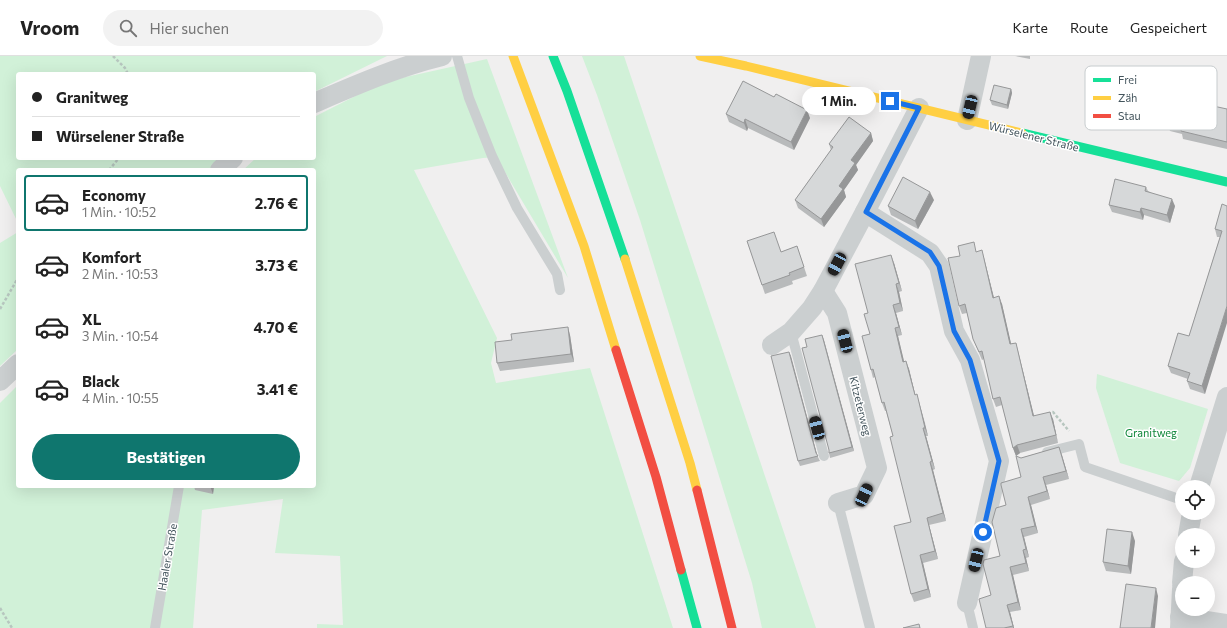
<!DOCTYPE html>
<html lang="de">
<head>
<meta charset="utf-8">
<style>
  body { margin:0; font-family:Commissioner,sans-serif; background:#f2f2f2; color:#222; height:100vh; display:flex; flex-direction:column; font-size:15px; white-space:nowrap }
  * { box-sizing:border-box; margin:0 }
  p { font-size:13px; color:#767676 }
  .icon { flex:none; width:22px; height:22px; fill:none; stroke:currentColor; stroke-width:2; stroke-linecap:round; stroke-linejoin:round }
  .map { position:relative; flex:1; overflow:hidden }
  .drawer { position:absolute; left:16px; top:112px; width:300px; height:320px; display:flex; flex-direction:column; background:#fff; border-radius:4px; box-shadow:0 4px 16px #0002 }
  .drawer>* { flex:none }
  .hud { position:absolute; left:16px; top:16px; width:300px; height:88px; border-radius:4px; box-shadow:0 4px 16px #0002; display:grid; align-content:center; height:88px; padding:0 16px; background:#fff }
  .buttons { position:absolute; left:1175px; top:424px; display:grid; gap:8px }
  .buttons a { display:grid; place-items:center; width:40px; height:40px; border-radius:50%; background:#fff; box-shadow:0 4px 16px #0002; font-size:20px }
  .end { position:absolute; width:18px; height:18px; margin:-9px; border:5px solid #1a73e8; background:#fff; box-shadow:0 0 0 2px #fff }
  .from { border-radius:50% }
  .bubble { position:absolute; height:28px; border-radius:14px; background:#fff; box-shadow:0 4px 16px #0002; font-size:13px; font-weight:700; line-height:28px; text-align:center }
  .car { position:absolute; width:12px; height:24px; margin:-12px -6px; border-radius:5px; box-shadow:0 0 3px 1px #0007; background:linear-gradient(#222 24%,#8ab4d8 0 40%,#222 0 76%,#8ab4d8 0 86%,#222 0) }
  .hud b { display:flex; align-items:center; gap:14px; height:38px; font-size:15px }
  .hud b+b { border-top:1px solid #e0e0e0 }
  .hud i { width:10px; height:10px; background:#222 }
  ul { padding:7px 0 0; list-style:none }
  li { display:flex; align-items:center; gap:12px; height:56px; margin:0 8px 6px; padding:0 8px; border:2px solid transparent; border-radius:4px }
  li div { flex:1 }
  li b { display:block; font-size:15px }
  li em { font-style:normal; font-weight:700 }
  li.current { border-color:#0f766e }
  li>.icon { width:36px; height:36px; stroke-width:1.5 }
  .primary-button { display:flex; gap:8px; margin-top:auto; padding:8px 16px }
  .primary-button a { flex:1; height:46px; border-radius:24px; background:#0f766e; color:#fff; font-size:16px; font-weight:700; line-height:46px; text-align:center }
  header { display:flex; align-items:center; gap:24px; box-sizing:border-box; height:56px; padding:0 20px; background:#fff; border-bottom:1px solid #e0e0e0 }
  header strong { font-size:19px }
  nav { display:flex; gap:22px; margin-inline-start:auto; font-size:14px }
  .search { width:280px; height:36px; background:#f2f2f2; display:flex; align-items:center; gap:10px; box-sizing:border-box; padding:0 14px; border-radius:22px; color:#767676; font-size:15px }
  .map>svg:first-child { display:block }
  .green { fill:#d1f1d8 }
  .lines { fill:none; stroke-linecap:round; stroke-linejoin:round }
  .path { stroke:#b7c6bf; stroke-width:2.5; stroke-dasharray:3 2; stroke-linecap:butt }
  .lane { stroke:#cbcfd0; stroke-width:10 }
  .street { stroke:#cbcfd0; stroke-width:20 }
  .fast { stroke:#16e098; stroke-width:9 }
  .slow { stroke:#ffcf43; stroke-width:9 }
  .jam { stroke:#f24e42; stroke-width:9 }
  .wall { fill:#b8babb }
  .shaded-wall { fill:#969798 }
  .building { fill:#d6d8d9; stroke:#969798 }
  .route { stroke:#1a73e8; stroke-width:5 }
  .labels { text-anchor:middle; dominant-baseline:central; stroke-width:3; stroke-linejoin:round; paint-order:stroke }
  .street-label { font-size:11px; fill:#44555d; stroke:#fff }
  .park-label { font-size:11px; fill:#0e8639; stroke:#fff }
  .key { fill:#fff; stroke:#c7ccce; stroke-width:1 }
  .key-label { font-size:11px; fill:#44555d }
</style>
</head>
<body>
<header>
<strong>Vroom</strong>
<div class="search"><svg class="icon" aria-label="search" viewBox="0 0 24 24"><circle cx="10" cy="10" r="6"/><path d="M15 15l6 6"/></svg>Hier suchen</div>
<nav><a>Karte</a><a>Route</a><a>Gespeichert</a></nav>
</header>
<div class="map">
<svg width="1227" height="572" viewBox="0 0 1227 572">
  <rect width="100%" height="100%" fill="#f0efef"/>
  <g class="green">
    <polygon points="0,0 387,0 314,36 314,18 18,18 18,102 226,102 214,114 18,114 18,167 0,130"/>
    <polygon points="582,0 624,0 816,572 762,572 752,527 640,164 597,39"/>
    <polygon points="487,3 568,222 496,101 483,102 414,114 497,282 491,307 496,327 590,312 673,572 317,572 317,568 343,569 340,500 275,497 283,443 202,454 193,572 0,572 0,347 18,329 18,430 314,430 314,114 243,114 256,102 314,102 314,61 383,26"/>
    <polygon points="18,176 18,293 0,310 0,187"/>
    <polygon points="1097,318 1208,353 1190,412 1179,425 1120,407 1096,332"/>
  </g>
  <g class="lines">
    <g class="path">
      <polyline points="113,0 125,12 128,18"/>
      <polyline points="109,114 119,102"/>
      <polyline points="0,253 18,222"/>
      <polyline points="1048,358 1053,356 1069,375"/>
      <polyline points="0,552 12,572"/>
    </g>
    <g class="lane">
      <polyline points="457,0 469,42 492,100 517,152 557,218 560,234"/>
      <polyline points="791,276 824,400"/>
      <polyline points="1047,396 1079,388 1085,411 1182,444"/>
      <polyline points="838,447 870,572"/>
      <polyline points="967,547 973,572"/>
      <polyline points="155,572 179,430"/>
    </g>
    <g class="street">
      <path d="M314,47C356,29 397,11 442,0"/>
      <polyline points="967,64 981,0"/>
      <polyline points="220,114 233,102"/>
      <polyline points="865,156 930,197 939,210 954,275 970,304 999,405 967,547"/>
      <polyline points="823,235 837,257 877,412 864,439 838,447"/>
      <polyline points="772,289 791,276 812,252 823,235 865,156 919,52"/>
      <polyline points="0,325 18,308"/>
      <polyline points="1199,431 1227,341"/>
      <polyline points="1188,479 1192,457"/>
      <polyline points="1182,527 1184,505"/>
      <polyline points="1180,561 1227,568"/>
      <polyline points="1180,572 1182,533"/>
    </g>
    <g class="fast">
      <polyline points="553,0 567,35 625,203"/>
      <polyline points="1022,77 1227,126"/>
      <polyline points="681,514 697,572"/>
    </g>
    <g class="slow">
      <polyline points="513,0 584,190 616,294"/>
      <polyline points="700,0 746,10 1022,77"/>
      <polyline points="625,203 690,407 697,434"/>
    </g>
    <g class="jam">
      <polyline points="616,294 656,421 681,514"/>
      <polyline points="697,434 732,572"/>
    </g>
  </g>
  <g class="wall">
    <polygon points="1015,0 1030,0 1030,3"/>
    <polygon points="1011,33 1012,37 1008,53 992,49 990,44"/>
    <polygon points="1227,53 1227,93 1183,83 1182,78 1170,75 1167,67"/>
    <polygon points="726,58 810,62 794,94 748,72 747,75 729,66"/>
    <polygon points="871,77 873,85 856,109 858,114 844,134 846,141 824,171 798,152 795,144 831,94 829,88"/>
    <polygon points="1146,131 1148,135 1175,150 1170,167 1144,159 1143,164 1112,156 1109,149"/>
    <polygon points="934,144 918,173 891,159 888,150"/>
    <polygon points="1227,150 1205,338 1190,333 1187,325 1188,323 1171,317 1168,310 1189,280 1220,181 1217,181 1215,173"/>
    <polygon points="747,185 781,196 797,190 807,220 792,225 793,228 765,238"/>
    <polygon points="977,195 984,202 994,242 1002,248 1011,288 1016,287 1018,295 1034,360 1053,363 1058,387 1020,397 1016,400 1013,392 1002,349 996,351 993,343 984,303 982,304 973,283 967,257 962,258 959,250"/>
    <polygon points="894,207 902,235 899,236 903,255 896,257 902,279 898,280 904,305 909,313 915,338 919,346 925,367 928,380 926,380 935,413 933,414 946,465 929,469 938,503 923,507 931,541 914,546 911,538 911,466 893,380 886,355 885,355 882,347 875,321 873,322 871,314 870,278 868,257"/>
    <polygon points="570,279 574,306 500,315 497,307"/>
    <polygon points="822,279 854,395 830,402 829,397 829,394 807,291"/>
    <polygon points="789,296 817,399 820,405 800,410 798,405"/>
    <polygon points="1059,391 1069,423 1046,429 1050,443 1031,449 1038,477 1024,481 1029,501 1026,502 1029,515 1013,519 1021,554 1010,556 1014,572 986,572 991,539 1000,500 1006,449 1021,421 1021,402"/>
    <polygon points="194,430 214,430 213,438 195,434"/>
    <polygon points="1135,485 1131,518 1106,515 1103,506"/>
  </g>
  <g class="shaded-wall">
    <polygon points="1011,33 1012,37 1008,53 1007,49"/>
    <polygon points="807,54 810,62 794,94 791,86"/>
    <polygon points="745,63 748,72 747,75 744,67"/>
    <polygon points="871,77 873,85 856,109 858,114 844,134 846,141 824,171 821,163 851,104"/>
    <polygon points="930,136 934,144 918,173 915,165"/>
    <polygon points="1172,143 1175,150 1170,167 1167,159"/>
    <polygon points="1141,152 1144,159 1143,164 1140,156"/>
    <polygon points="982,194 996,250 993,242"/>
    <polygon points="891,199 894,207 902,235 899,227"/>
    <polygon points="896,228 899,236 903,255 900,247"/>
    <polygon points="999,240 1002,248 1013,296 1010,288"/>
    <polygon points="893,249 896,257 902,279 899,271"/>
    <polygon points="1227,250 1227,267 1205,338 1202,330"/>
    <polygon points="568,271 570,279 574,306 571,298"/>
    <polygon points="895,272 898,280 906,314 903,306"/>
    <polygon points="822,279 824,284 854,395 852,391"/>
    <polygon points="1016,287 1018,295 1036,368 1033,360"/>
    <polygon points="789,296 791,300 818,402 816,397"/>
    <polygon points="906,305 909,313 917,346 915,339"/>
    <polygon points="917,338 919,346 928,380 925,372"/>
    <polygon points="1050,356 1053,363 1058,387 1056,379"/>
    <polygon points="923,372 926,380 935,413 932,405"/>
    <polygon points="1017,389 1020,397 1016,400 1013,392"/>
    <polygon points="1059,391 1062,399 1069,423 1066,415"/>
    <polygon points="930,406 933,414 946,465 943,457"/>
    <polygon points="1043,421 1046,429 1050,443 1047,435"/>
    <polygon points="210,430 214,430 213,438"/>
    <polygon points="1028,441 1031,449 1038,477 1035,470"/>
    <polygon points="927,462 929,469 938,503 935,495"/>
    <polygon points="1021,473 1024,481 1029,501 1026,493"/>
    <polygon points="1132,476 1135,485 1131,518 1128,510"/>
    <polygon points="1023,494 1026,502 1029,515 1026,507"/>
    <polygon points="920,499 923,507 931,541 928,533"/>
    <polygon points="1010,511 1013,519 1021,554 1018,546"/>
    <polygon points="1156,532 1158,540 1155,572 1151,572"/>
    <polygon points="1007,549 1010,556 1014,572 1013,572 1013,570"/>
  </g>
  <g class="building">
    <polygon points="743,25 774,41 776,38 807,54 791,86 745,63 744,67 726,58"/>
    <polygon points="994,29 1011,33 1007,49 990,44"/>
    <polygon points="1176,42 1227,53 1227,86 1181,75 1182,70 1167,67"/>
    <polygon points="849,61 871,77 851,104 855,107 839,130 843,133 821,163 795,144 833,91 829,88"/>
    <polygon points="903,121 930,136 915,165 888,150"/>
    <polygon points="1115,123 1146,131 1145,135 1172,143 1167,159 1141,152 1140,156 1109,149"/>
    <polygon points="1222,148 1227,150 1227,250 1202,330 1187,325 1190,317 1168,310 1178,277 1189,280 1222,175 1215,173"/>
    <polygon points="774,176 781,196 797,190 804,211 789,217 790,219 762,229 747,185"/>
    <polygon points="974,186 976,196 982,194 993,242 999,240 1010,288 1016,287 1033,360 1050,356 1056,379 1017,389 1013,392 1000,341 993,343 982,295 979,296 973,283 965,248 959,250 948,202 960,200 958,190"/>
    <polygon points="891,199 899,227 896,228 900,247 893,249 899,271 895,272 903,306 906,305 915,339 917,338 922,359 925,372 923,372 932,405 930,406 943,457 927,462 935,495 920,499 928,533 911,538 894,470 911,466 890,381 893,380 884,346 882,347 873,313 871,314 862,280 870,278 864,258 868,257 855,208"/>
    <polygon points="568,271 571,298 497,307 495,286 512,284 511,278"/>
    <polygon points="822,279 852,391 829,397 829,394 802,292 807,291 805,283"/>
    <polygon points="789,296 816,397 818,400 798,405 771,300"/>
    <polygon points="1059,391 1066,415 1043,421 1047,435 1028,441 1035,470 1021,473 1026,493 1023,494 1026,507 1010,511 1018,546 1007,549 1013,570 1004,572 986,572 979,543 991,539 983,508 984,504 1000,500 992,466 996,452 1006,449 1001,429 1001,427 1021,421 1016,400 1021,402"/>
    <polygon points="1107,473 1132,476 1128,510 1103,506"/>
    <polygon points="1126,528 1156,532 1151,572 1120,572"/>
    <polygon points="919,568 920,572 903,572"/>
  </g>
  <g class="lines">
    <polyline class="route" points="890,45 919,52 866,156 930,196 939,210 954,275 970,304 999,405 983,476"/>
  </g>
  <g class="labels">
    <g class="street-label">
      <text transform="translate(1034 80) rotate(14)">Würselener Straße</text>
      <text transform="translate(861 350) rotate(76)">Kitzeterweg</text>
      <text transform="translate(167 501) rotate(-80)">Haaler Straße</text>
    </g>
    <g class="park-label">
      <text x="1151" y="376">Granitweg</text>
    </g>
  </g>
  <rect x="1085" y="10" width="132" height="64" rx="6" class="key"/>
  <rect x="1093" y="22" width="18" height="4" fill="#16e098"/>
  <rect x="1093" y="40" width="18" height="4" fill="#ffcf43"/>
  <rect x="1093" y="58" width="18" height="4" fill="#f24e42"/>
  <g class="key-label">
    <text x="1118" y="28">Frei</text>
    <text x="1118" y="46">Zäh</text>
    <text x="1118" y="64">Stau</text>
  </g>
</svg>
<div class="buttons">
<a><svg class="icon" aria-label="locate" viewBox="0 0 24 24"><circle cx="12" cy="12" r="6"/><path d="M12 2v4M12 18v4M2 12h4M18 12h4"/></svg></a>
<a>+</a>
<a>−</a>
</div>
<i class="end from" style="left:983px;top:476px"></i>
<i class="end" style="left:890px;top:45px"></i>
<div class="bubble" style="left:802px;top:31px;width:74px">1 Min.</div>
<i class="car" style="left:970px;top:51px;rotate:193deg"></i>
<i class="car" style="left:837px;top:208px;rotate:208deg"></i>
<i class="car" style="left:845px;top:285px;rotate:346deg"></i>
<i class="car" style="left:817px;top:372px;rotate:345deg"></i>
<i class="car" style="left:864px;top:439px;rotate:25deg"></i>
<i class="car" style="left:976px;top:504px;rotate:193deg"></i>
<div class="hud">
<b><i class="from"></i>Granitweg</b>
<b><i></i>Würselener Straße</b>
</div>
<section class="drawer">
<ul>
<li class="current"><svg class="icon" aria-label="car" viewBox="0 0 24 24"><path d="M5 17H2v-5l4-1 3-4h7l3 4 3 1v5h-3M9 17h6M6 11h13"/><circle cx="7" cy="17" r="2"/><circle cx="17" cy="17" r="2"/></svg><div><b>Economy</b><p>1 Min. · 10:52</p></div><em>2.76 €</em></li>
<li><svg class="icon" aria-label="car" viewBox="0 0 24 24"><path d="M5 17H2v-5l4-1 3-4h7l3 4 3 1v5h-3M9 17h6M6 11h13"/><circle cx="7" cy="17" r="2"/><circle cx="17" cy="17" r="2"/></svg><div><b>Komfort</b><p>2 Min. · 10:53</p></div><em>3.73 €</em></li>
<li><svg class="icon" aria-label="car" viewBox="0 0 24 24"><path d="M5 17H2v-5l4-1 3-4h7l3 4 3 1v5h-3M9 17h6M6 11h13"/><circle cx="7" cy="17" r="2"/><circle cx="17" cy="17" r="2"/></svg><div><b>XL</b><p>3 Min. · 10:54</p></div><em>4.70 €</em></li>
<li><svg class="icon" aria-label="car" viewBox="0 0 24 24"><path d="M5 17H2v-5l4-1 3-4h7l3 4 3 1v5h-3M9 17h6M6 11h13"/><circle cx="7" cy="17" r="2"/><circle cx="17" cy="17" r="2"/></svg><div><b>Black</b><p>4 Min. · 10:55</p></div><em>3.41 €</em></li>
</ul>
<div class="primary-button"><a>Bestätigen</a></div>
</section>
</div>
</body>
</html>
